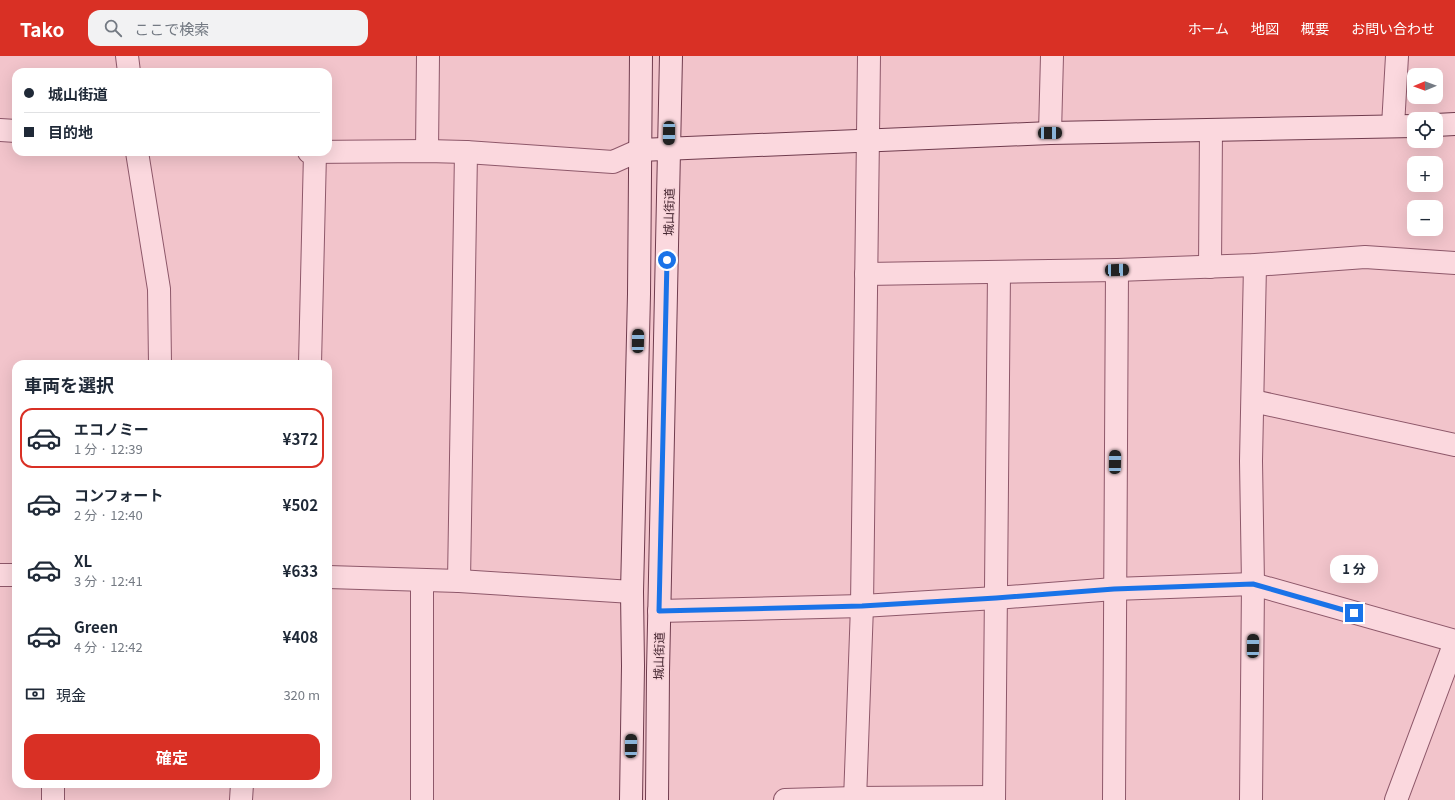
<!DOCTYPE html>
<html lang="ja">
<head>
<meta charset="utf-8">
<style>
  body { margin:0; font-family:Georgia,"Noto Sans JP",serif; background:#f2f2f3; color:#1f2937; height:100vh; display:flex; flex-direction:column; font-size:15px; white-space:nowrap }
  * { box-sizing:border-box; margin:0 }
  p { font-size:13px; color:#747a83 }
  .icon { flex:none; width:22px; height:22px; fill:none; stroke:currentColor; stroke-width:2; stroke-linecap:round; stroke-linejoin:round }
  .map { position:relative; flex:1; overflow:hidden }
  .panel { position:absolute; left:12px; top:304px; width:320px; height:428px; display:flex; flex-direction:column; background:#fff; border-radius:12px; box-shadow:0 4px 16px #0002 }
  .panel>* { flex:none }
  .banner { position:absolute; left:12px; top:12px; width:320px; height:88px; border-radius:12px; box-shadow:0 4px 16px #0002; display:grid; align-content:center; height:88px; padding:0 12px; background:#fff }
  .needle { width:26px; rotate:269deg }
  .buttons { position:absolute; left:1407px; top:12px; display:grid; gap:8px }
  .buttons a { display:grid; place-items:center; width:36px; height:36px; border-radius:8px; background:#fff; box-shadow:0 4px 16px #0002; font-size:20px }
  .end { position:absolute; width:18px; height:18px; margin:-9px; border:5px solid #1a73e8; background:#fff; box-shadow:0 0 0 2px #fff }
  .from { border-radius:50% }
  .bubble { position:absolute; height:28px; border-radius:12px; background:#fff; box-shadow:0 4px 16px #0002; font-size:13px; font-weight:700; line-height:28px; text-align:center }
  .car { position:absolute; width:12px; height:24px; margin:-12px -6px; border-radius:5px; box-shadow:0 0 3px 1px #0007; background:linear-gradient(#222 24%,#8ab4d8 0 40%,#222 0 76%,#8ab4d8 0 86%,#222 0) }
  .banner b { display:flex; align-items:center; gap:14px; height:38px; font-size:15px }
  .banner b+b { border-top:1px solid #e0e1e3 }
  .banner i { width:10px; height:10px; background:#1f2937 }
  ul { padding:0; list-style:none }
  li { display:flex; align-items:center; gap:12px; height:60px; margin:0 8px 6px; padding:0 4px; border:2px solid transparent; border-radius:12px }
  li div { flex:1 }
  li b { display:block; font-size:15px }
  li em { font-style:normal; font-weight:700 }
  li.on { border-color:#d93025 }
  li>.icon { width:36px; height:36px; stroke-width:1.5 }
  h2 { padding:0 12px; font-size:18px; line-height:48px }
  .pay { display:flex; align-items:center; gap:10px; height:44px; padding:0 12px; font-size:15px }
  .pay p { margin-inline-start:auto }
  .primary-button { display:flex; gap:8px; margin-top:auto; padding:8px 12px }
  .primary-button a { flex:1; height:46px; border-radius:12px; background:#d93025; color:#fff; font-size:16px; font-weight:700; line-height:46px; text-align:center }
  header { display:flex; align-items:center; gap:24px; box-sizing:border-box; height:56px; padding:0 20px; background:#d93025; color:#fff }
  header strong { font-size:19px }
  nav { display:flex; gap:22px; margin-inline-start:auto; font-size:14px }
  .search { width:280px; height:36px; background:#f2f2f3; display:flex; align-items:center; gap:10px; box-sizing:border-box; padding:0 14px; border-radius:12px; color:#747a83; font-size:15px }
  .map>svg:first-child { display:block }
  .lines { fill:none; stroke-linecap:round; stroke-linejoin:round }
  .street-casing { stroke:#8e586a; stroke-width:24 }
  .secondary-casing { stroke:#703c4e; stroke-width:24 }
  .street { stroke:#fbd8de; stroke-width:22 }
  .secondary { stroke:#fbd8de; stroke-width:22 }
  .route { stroke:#1a73e8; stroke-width:5 }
  .labels { text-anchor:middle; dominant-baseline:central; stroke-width:3; stroke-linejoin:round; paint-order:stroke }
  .street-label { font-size:12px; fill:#3d1e29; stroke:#f8d4da }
</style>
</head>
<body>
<header>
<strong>Tako</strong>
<div class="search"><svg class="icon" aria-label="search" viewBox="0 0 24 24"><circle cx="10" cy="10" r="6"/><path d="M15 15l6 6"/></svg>ここで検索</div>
<nav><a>ホーム</a><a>地図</a><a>概要</a><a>お問い合わせ</a></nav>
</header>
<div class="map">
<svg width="1455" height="744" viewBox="0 0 1455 744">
  <rect width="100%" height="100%" fill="#f2c4cb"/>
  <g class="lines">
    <defs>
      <g id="street">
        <polyline points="127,0 129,16"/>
        <polyline points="1393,70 1397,0"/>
        <polyline points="0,74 16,75"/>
        <polyline points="1050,77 1052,0"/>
        <polyline points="427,95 428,0"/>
        <polyline points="137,96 159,233 160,308"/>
        <polyline points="309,96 427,95 466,96 613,106 640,94"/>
        <polyline points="1210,211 1211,74"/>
        <polyline points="866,218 1117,214 1255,209 1365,201 1455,207"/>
        <polyline points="310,308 315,97"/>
        <polyline points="1253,345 1455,389"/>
        <polyline points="0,519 16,519"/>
        <polyline points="328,521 459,525 632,536"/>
        <polyline points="459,525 466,96"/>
        <polyline points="659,555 862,550 996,542 1114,533 1253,528 1455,585"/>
        <polyline points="53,744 53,728"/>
        <polyline points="241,744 242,728"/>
        <polyline points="422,744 422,525"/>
        <polyline points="785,744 855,742 994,741"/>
        <polyline points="855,744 862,550 869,0"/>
        <polyline points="994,744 999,216"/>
        <polyline points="1114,744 1117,214"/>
        <polyline points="1251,744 1253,528 1251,405 1255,209"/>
        <polyline points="1396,744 1455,586"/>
      </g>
      <g id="secondary">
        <polyline points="1436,69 1455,68"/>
        <polyline points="640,94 1050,77 1414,70"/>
        <polyline points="631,744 633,610 632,536 639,238 641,0"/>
        <polyline points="657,744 658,616 671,0"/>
      </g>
    </defs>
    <use href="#street" class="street-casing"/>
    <use href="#secondary" class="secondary-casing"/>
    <use href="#street" class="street"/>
    <use href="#secondary" class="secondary"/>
  </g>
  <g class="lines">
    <polyline class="route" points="667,204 659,555 862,550 996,542 1114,533 1253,528 1354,557"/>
  </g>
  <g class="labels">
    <g class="street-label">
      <text transform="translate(668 156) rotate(-89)">城山街道</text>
      <text transform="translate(658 600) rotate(-89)">城山街道</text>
    </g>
  </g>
</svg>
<div class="buttons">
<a><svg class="needle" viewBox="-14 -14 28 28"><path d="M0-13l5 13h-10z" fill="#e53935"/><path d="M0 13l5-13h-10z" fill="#747a83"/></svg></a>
<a><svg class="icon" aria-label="locate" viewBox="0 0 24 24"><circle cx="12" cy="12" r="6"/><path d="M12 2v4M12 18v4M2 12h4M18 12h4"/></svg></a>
<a>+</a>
<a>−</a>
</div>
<i class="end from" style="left:667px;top:204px"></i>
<i class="end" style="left:1354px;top:557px"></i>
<div class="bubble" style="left:1330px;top:499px;width:48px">1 分</div>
<i class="car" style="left:669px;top:77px;rotate:181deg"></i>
<i class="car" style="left:1050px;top:77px;rotate:89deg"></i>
<i class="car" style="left:1117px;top:214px;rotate:88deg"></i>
<i class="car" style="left:638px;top:285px;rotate:1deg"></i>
<i class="car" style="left:1115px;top:406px;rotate:1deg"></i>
<i class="car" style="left:1253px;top:590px;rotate:1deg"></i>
<i class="car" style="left:631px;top:690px;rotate:1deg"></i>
<div class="banner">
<b><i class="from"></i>城山街道</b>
<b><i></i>目的地</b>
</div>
<section class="panel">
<h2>車両を選択</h2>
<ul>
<li class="on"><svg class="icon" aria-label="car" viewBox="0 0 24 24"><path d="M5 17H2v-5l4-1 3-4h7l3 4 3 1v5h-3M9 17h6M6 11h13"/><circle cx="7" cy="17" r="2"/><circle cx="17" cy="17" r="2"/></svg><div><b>エコノミー</b><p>1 分 · 12:39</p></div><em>¥372</em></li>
<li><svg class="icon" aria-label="car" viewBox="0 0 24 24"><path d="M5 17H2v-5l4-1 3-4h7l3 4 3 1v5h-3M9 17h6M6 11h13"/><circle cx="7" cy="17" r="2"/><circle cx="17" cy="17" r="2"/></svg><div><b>コンフォート</b><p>2 分 · 12:40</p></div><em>¥502</em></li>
<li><svg class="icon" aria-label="car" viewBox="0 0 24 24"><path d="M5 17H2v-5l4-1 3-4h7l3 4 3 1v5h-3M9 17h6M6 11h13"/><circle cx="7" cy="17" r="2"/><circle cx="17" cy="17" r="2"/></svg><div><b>XL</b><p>3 分 · 12:41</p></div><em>¥633</em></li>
<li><svg class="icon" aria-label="car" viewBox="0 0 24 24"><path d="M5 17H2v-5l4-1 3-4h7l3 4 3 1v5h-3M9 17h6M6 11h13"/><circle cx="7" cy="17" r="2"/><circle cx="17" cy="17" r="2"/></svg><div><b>Green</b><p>4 分 · 12:42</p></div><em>¥408</em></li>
</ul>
<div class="pay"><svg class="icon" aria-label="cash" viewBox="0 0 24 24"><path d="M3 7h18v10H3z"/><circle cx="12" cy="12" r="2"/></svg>現金<p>320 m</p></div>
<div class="primary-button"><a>確定</a></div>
</section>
</div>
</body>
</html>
